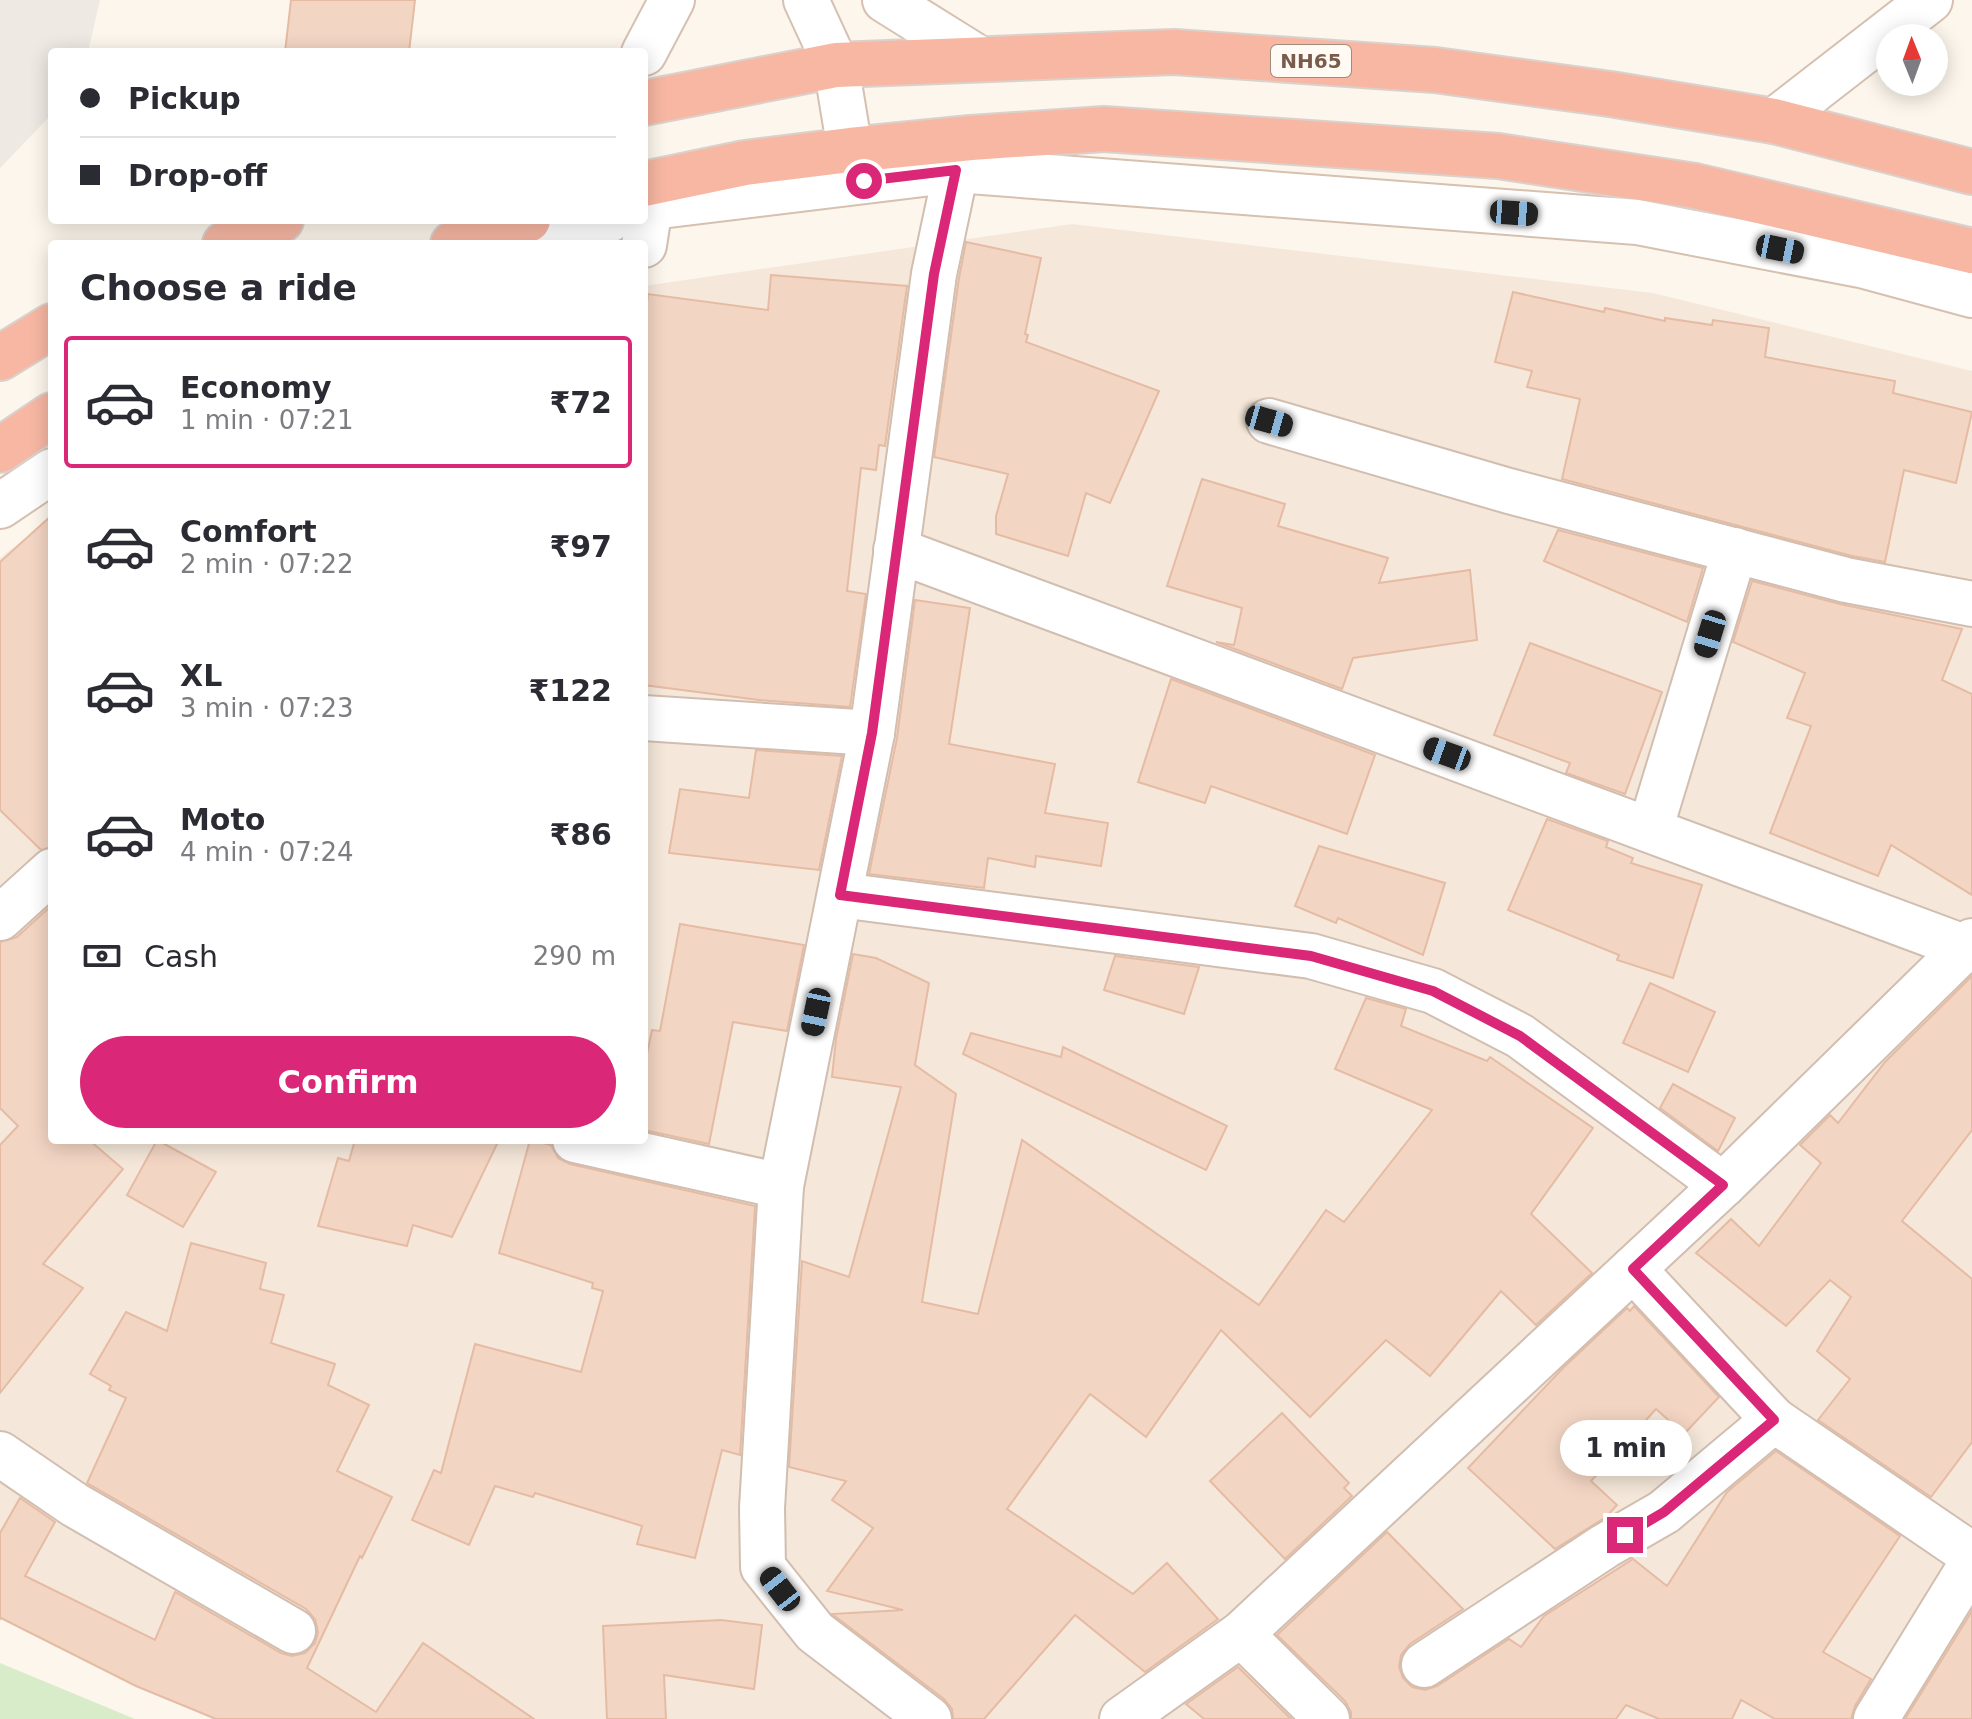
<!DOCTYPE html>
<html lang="en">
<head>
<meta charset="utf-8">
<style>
  body { margin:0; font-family:"DejaVu Sans",sans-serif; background:#f7f7f7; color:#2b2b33; height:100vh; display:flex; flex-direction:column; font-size:30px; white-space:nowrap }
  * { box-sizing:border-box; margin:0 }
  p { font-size:26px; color:#7c7c81 }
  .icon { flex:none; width:44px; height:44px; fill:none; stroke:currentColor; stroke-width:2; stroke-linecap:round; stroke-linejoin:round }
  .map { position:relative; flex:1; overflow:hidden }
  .drawer { position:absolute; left:48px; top:240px; width:600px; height:904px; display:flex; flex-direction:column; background:#fff; border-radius:8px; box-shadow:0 4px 20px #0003 }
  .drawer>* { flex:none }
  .guide { position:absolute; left:48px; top:48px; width:600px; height:176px; border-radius:8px; box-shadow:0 4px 20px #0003; display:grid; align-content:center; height:176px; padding:0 32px; background:#fff }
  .needle { width:52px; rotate:359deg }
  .fabs { position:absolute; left:1876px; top:24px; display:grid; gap:16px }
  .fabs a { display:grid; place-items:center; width:72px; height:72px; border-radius:50%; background:#fff; box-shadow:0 4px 20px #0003; font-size:40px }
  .end { position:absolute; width:36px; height:36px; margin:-18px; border:10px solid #db2777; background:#fff; box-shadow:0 0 0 4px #fff }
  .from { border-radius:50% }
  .bubble { position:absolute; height:56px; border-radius:28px; background:#fff; box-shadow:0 4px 20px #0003; font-size:26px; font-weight:600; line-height:56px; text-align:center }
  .car { position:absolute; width:24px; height:48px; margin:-24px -12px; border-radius:10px; box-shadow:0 0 6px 2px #0007; background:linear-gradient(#222 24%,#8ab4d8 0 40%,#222 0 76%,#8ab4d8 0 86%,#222 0) }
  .guide b { display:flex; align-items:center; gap:28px; height:76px; font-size:30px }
  .guide b+b { border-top:2px solid #e1e1e2 }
  .guide i { width:20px; height:20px; background:#2b2b33 }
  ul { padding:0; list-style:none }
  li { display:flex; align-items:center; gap:24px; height:132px; margin:0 16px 12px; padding:0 16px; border:4px solid transparent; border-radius:8px }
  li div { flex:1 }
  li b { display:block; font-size:30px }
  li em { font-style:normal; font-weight:600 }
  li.current { border-color:#db2777 }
  li>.icon { width:72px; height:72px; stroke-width:1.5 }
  h2 { padding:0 32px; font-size:36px; line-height:96px }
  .pay { display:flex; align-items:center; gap:20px; height:88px; padding:0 32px; font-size:30px }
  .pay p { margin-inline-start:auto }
  .button { display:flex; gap:16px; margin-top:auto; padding:16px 32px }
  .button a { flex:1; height:92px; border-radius:48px; background:#db2777; color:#fff; font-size:32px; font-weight:600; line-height:92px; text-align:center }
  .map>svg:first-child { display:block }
  .residential { fill:#f5e8da }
  .industrial { fill:#efe9e4 }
  .green { fill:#d8ecc9 }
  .building { fill:#f3d5c3; stroke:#e6bba3; stroke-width:2 }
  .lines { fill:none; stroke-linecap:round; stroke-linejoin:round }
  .street-casing { stroke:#d1beb0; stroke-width:48 }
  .secondary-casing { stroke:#d6c0b0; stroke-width:48 }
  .highway-casing { stroke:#dad1cd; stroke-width:48 }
  .street { stroke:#fff; stroke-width:44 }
  .secondary { stroke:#fff; stroke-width:44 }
  .highway { stroke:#f7b7a3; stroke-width:44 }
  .route { stroke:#db2777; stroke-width:10 }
  .labels { text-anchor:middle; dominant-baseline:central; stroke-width:6; stroke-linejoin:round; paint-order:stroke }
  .shield { fill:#fffaf3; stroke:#a28b7f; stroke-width:2 }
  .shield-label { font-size:20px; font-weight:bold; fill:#7a5c4d }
</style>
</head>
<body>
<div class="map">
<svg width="1972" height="1719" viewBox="0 0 1972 1719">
  <rect width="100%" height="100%" fill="#fdf6ec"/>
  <polygon class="residential" points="1072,224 1653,293 1972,371 1972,1719 212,1719 0,1618 0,558 41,526 52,521 52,1140 644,1140 644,286"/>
  <polygon class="industrial" points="0,0 100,0 88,52 52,52 52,114 0,168"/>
  <polygon class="green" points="0,1663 135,1719 0,1719"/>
  <g class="building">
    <polygon points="291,0 415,0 409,52 285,52"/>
    <polygon points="966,242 1041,258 1025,334 1028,335 1026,342 1159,391 1110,503 1086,493 1068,556 996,534 996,516 1008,474 934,457 959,278"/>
    <polygon points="771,275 907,286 885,446 879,445 876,470 861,468 847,591 866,594 850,707 759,700 644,685 644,322 648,294 768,310"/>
    <polygon points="1513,292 1604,312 1605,308 1665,321 1665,318 1712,325 1713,320 1769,328 1765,357 1895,381 1893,393 1972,412 1956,483 1904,470 1885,562 1852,556 1562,479 1580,399 1527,387 1532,371 1495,362"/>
    <polygon points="1202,479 1285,504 1278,526 1388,558 1379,583 1470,570 1477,640 1353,658 1342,689 1216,642 1234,645 1242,608 1167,586"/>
    <polygon points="52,515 52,847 41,850 0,810 0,562"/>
    <polygon points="1558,530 1703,568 1687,622 1544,561"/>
    <polygon points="1752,581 1840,604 1962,629 1942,680 1972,694 1972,895 1891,845 1878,876 1770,833 1811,726 1787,718 1805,673 1733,642"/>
    <polygon points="915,600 970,608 949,744 1055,764 1045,813 1108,823 1101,866 1036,856 1035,867 988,858 984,888 869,874 897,738"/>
    <polygon points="1530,643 1662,692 1625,794 1566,773 1570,763 1494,735"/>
    <polygon points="1171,679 1375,755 1347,834 1211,786 1205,803 1138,782"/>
    <polygon points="756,750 842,756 819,870 669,853 680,789 749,798"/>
    <polygon points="1547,819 1608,841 1606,847 1633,858 1631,863 1702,885 1673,978 1617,960 1619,955 1508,910"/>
    <polygon points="1319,846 1445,883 1423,955 1338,918 1336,923 1295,906"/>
    <polygon points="52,905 52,1140 89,1140 123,1169 43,1264 83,1288 0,1393 0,1145 18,1126 0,1108 0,942 17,937"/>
    <polygon points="680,924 804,945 787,1031 733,1022 709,1144 644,1130 644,1068 652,1030 660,1031"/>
    <polygon points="853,954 876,958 929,983 915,1065 956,1094 922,1302 978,1314 1022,1140 1259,1305 1326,1210 1344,1222 1432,1110 1335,1069 1366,998 1406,1009 1401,1026 1487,1061 1490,1057 1593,1128 1531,1214 1592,1273 1536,1325 1501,1291 1430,1376 1386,1340 1310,1417 1221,1330 1146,1437 1090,1394 1007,1509 1133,1594 1167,1563 1218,1619 1145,1672 1075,1615 984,1719 953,1719 952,1709 944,1699 832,1614 903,1610 827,1591 873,1528 832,1500 846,1481 789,1467 802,1261 849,1277 901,1087 832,1077 836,1039"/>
    <polygon points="1115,956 1199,967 1184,1014 1104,990"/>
    <polygon points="1972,976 1972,1130 1902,1221 1972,1279 1972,1442 1931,1497 1818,1420 1850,1379 1817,1351 1851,1297 1830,1280 1786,1326 1696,1253 1731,1219 1759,1246 1821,1163 1800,1145 1830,1115 1838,1123 1885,1062"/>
    <polygon points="1650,983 1715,1012 1688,1072 1623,1043"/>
    <polygon points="971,1033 1061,1057 1063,1047 1227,1126 1206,1170 963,1054"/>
    <polygon points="1673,1084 1735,1118 1718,1151 1660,1108"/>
    <polygon points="157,1140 216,1172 183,1227 127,1195"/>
    <polygon points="355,1140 499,1140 452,1237 413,1225 407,1246 318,1226 338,1158 349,1161"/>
    <polygon points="530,1140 551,1145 558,1158 570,1164 755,1206 740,1455 722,1450 695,1558 637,1544 642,1526 535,1493 533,1497 495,1486 469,1545 412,1520 434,1470 441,1473 475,1344 581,1372 603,1291 592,1288 593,1283 499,1253"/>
    <polygon points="191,1243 266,1263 260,1289 284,1295 271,1343 335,1364 328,1385 369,1405 337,1471 392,1497 362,1558 360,1556 307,1668 376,1712 423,1643 534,1719 216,1719 136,1686 1,1618 0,1619 0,1533 20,1498 55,1522 25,1576 155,1640 175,1592 281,1653 292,1656 305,1653 315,1643 318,1632 315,1619 306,1609 87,1483 126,1398 109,1390 111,1386 90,1374 126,1312 167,1331"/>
    <polygon points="1634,1306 1719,1397 1684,1434 1656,1409 1591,1481 1617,1505 1606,1517 1555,1549 1468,1468 1564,1367 1627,1308 1630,1311"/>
    <polygon points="1282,1413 1349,1483 1344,1488 1352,1496 1285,1559 1210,1481"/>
    <polygon points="1776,1451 1900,1536 1823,1652 1871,1679 1855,1706 1851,1719 1775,1719 1741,1700 1732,1719 1659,1719 1626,1705 1616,1719 1351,1719 1351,1712 1345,1701 1277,1635 1387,1532 1463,1609 1410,1644 1401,1655 1399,1667 1403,1678 1412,1687 1425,1690 1437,1686 1509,1639 1521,1647 1544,1616 1633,1559 1667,1586 1727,1492"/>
    <polygon points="1972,1611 1972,1719 1905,1719"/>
    <polygon points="721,1620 762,1625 754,1689 664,1675 666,1719 607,1719 603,1626"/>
    <polygon points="1238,1667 1291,1719 1204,1719 1186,1704"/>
  </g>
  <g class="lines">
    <defs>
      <g id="street">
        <polyline points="644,245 650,206"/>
        <polyline points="1269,421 1509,491 1846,580 1972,604"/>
        <polyline points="896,550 1972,950"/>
        <polyline points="644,718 872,733"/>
        <polyline points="1650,830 1735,550"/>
        <polyline points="840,895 1311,956 1433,991 1520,1036 1723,1185"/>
        <polyline points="0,918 52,871"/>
        <polyline points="575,1140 781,1186"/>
        <polyline points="1633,1269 1774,1420 1972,1555"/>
        <polyline points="0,1454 75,1505 293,1631"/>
        <polyline points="1241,1634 1327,1719"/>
        <polyline points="1424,1665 1605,1546 1664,1512 1774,1420"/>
        <polyline points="929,1719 815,1632 763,1567 762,1508 781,1186 872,733 934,274 956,170"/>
        <polyline points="1122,1719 1241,1634 1723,1185 1972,941"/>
        <polyline points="1876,1719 1972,1563"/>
      </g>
      <g id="secondary">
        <polyline points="806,0 836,65 850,150"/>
        <polyline points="885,0 978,58"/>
        <polyline points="644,53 672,0"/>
        <polyline points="1774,121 1930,0"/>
        <polyline points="644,208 956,170 1637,222 1865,266 1972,295"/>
        <polyline points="540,244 609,220"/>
        <polyline points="0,506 52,471"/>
      </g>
      <g id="highway">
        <polyline points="644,103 836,65 1174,52 1435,70 1610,94 1774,121 1972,172"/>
        <polyline points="644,184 745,163 850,150 971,138 1104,129 1498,156 1695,186 1972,251"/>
        <polyline points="225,244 281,220"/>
        <polyline points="453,244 528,220"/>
        <polyline points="0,358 52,326"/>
        <polyline points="0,450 52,415"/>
      </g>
    </defs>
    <use href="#street" class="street-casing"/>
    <use href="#secondary" class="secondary-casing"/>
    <use href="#highway" class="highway-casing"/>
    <use href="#street" class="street"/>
    <use href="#secondary" class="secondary"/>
    <use href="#highway" class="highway"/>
  </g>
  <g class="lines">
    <polyline class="route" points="864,181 956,170 934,274 872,733 840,895 1311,956 1433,991 1520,1036 1723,1185 1633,1269 1774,1420 1664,1512 1625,1535"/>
  </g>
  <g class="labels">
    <rect class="shield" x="1271" y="45" width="80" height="32" rx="6"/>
    <g class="shield-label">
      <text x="1311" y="61">NH65</text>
    </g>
  </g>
</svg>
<div class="fabs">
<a><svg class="needle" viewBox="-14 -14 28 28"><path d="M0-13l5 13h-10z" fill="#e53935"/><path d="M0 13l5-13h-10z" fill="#7c7c81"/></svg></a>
</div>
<i class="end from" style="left:864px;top:181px"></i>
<i class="end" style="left:1625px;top:1535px"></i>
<div class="bubble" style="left:1560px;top:1420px;width:132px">1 min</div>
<i class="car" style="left:1514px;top:213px;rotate:94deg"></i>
<i class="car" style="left:1780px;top:249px;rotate:101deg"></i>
<i class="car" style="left:1269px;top:421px;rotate:106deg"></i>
<i class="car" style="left:1710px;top:634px;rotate:197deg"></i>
<i class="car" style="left:1447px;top:754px;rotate:290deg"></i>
<i class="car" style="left:816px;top:1012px;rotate:192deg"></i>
<i class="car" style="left:780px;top:1589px;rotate:322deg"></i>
<div class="guide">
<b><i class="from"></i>Pickup</b>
<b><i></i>Drop-off</b>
</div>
<section class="drawer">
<h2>Choose a ride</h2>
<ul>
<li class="current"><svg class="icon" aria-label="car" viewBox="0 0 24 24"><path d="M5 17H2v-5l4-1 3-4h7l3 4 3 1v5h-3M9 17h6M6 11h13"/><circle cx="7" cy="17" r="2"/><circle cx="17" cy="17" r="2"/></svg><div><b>Economy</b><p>1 min · 07:21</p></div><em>₹72</em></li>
<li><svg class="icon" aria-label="car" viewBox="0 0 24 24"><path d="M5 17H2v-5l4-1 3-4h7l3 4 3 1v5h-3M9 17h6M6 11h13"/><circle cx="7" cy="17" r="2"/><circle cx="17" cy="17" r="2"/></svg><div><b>Comfort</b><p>2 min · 07:22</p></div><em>₹97</em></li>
<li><svg class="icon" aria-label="car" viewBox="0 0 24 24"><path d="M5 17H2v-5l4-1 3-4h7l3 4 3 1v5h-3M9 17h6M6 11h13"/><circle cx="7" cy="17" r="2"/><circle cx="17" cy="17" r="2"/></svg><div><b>XL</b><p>3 min · 07:23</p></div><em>₹122</em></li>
<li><svg class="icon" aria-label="car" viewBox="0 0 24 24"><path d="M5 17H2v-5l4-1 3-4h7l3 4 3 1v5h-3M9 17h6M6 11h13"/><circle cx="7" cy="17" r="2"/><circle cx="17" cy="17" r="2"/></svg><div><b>Moto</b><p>4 min · 07:24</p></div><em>₹86</em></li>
</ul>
<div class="pay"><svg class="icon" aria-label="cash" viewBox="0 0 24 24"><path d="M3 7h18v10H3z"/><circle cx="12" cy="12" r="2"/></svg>Cash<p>290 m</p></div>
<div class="button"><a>Confirm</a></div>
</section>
</div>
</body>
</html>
